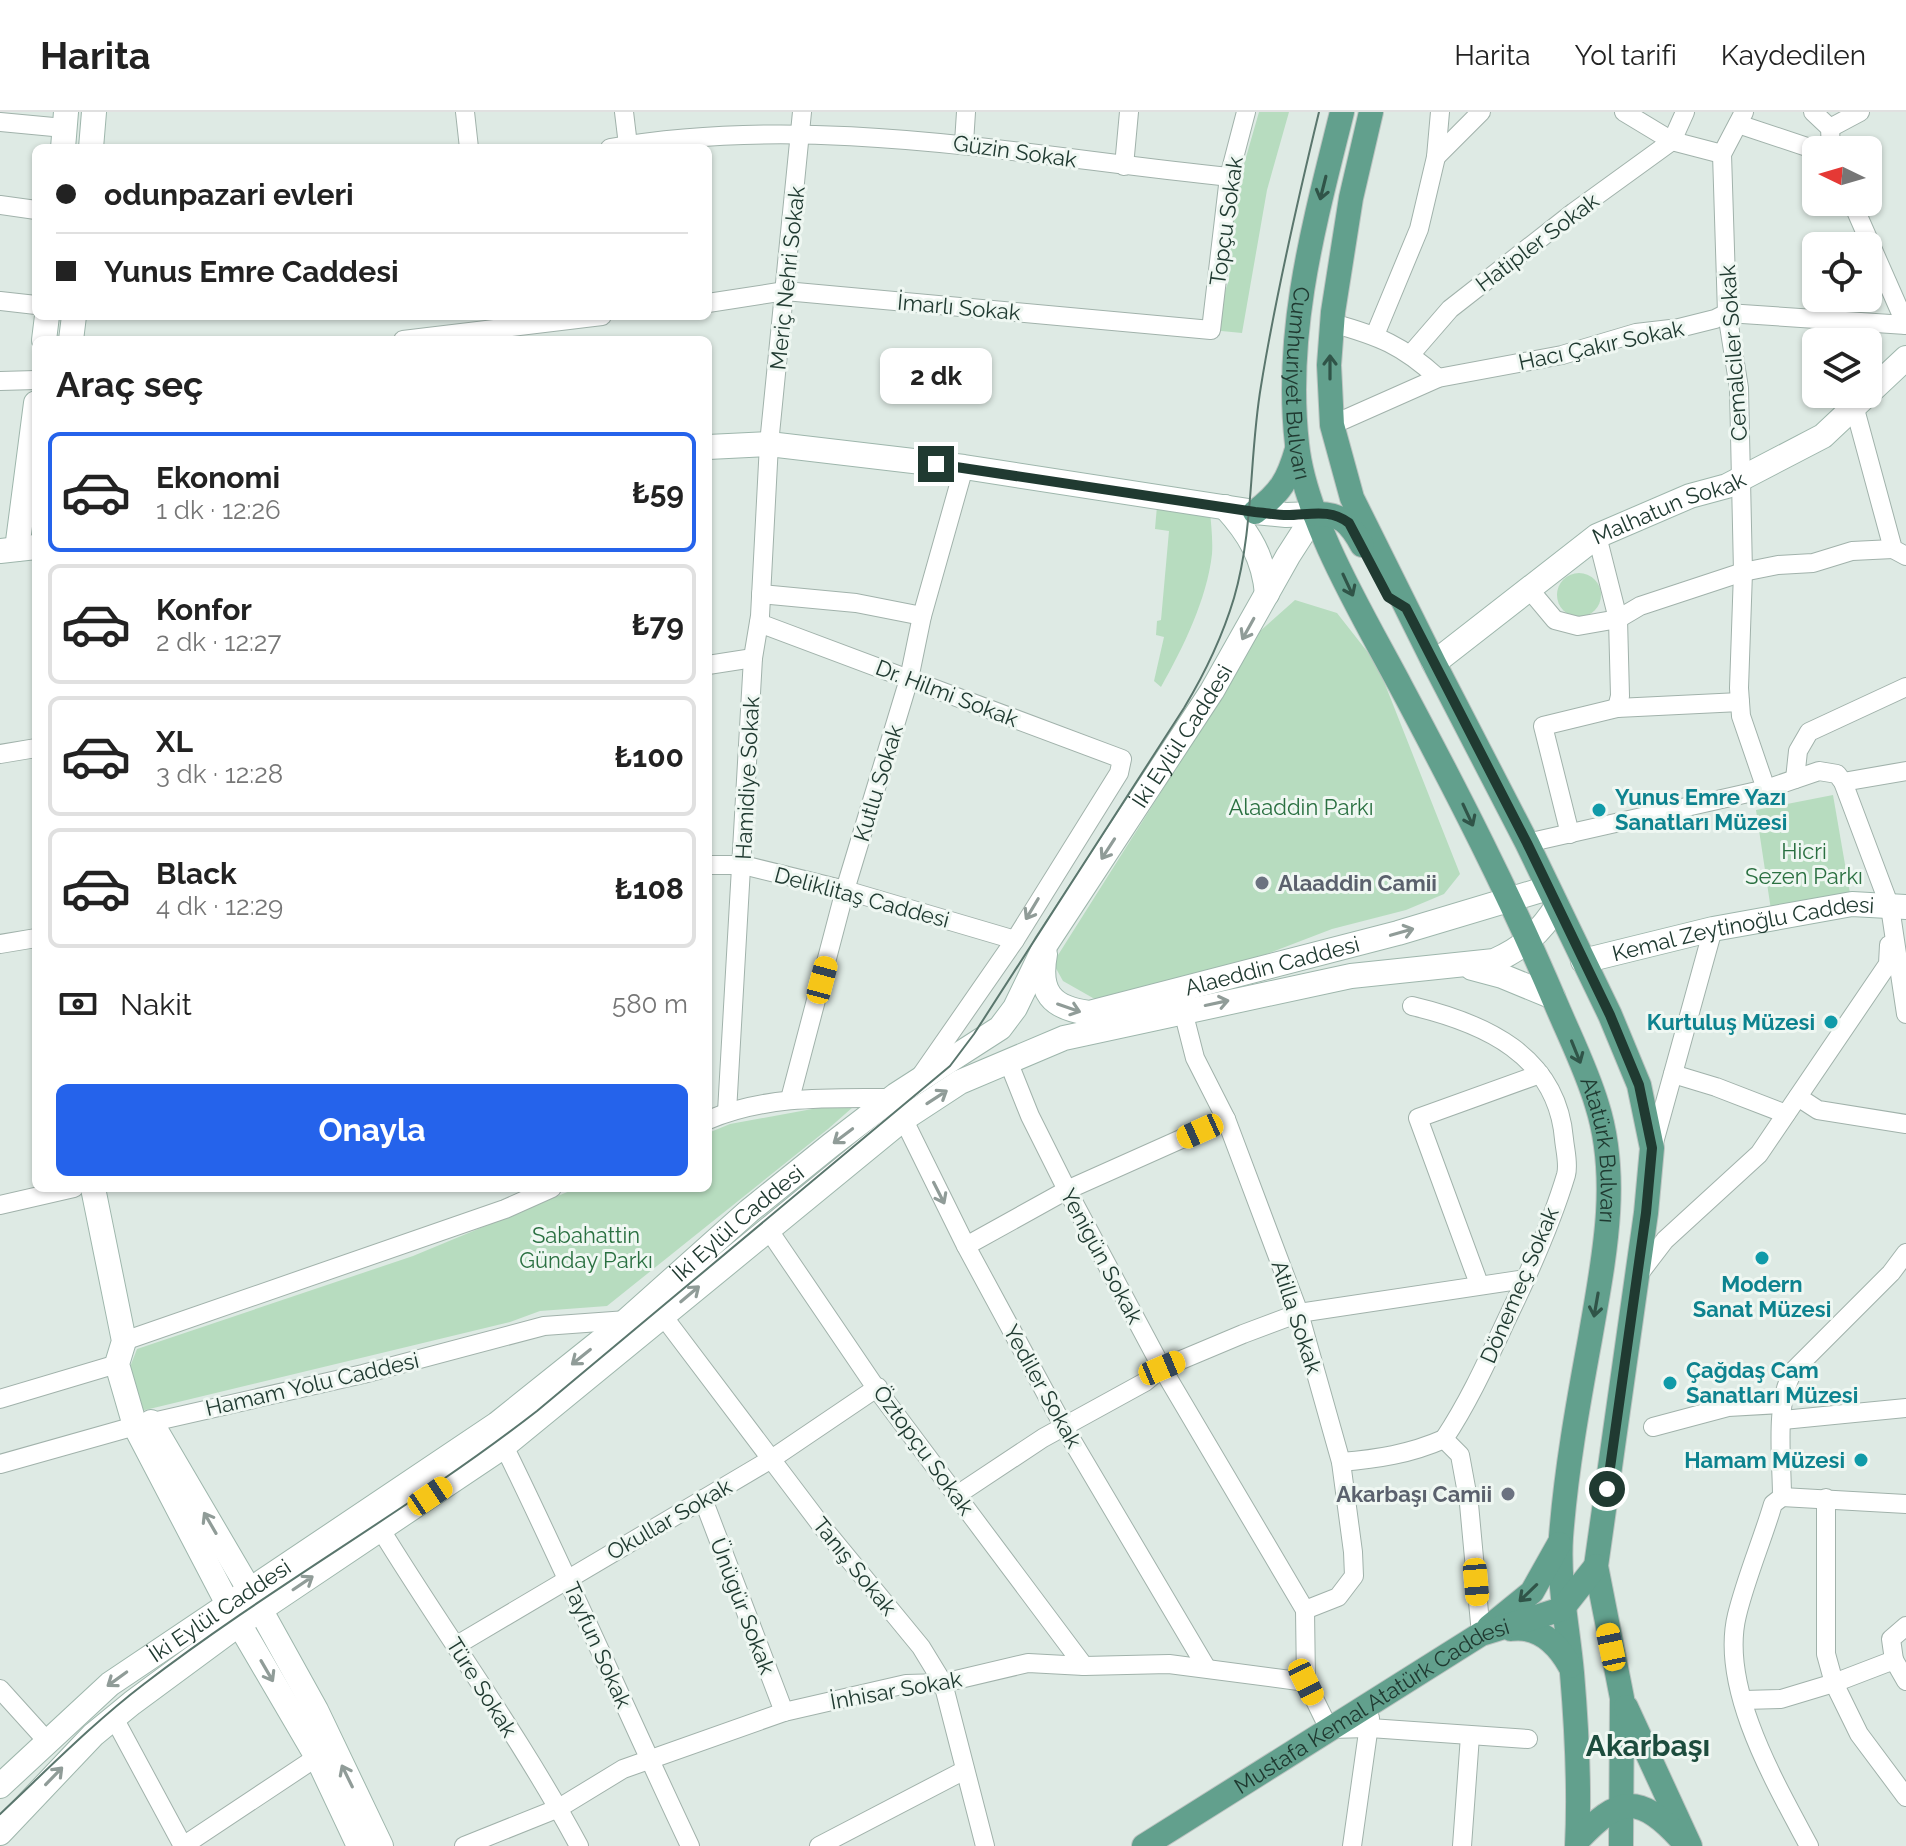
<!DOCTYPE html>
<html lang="tr">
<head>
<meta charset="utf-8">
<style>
  body { margin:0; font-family:Raleway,sans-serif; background:#f6f6f6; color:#222; height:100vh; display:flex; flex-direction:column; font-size:30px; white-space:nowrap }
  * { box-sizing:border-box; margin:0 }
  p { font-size:26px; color:#767676 }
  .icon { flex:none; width:44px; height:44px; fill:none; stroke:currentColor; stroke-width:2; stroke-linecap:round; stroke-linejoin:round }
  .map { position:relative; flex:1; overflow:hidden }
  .side { position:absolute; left:32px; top:224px; width:680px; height:856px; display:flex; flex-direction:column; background:#fff; border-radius:12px; box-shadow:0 2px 6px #0004 }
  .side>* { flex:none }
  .banner { position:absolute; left:32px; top:32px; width:680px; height:176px; border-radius:12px; box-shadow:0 2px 6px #0004; display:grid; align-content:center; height:176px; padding:0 24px; background:#fff }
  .needle { width:52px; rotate:275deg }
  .controls { position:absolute; left:1802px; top:24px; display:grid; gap:16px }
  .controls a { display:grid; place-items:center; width:80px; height:80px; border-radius:12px; background:#fff; box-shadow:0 2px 6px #0004; font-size:40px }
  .end { position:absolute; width:36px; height:36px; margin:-18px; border:10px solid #203a31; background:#fff; box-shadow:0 0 0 4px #fff }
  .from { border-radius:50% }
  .bubble { position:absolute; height:56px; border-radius:12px; background:#fff; box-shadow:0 2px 6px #0004; font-size:26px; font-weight:700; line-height:56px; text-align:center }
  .car { position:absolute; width:24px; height:48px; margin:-24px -12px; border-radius:10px; box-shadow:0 0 6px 2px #0007; background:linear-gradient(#f5c518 24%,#345 0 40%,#f5c518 0 76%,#345 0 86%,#f5c518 0) }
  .banner b { display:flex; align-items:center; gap:28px; height:76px; font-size:30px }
  .banner b+b { border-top:2px solid #e0e0e0 }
  .banner i { width:20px; height:20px; background:#222 }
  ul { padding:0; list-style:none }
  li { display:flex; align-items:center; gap:24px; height:120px; margin:0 16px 12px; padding:0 8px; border:4px solid #e0e0e0; border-radius:12px }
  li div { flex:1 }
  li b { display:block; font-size:30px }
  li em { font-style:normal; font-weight:700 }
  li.on { border-color:#2563eb }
  li>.icon { width:72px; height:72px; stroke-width:1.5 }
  h2 { padding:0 24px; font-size:36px; line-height:96px }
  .pay { display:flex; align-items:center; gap:20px; height:88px; padding:0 24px; font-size:30px }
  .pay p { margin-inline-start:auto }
  .button { display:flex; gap:16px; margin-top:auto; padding:16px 24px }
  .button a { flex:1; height:92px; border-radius:12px; background:#2563eb; color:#fff; font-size:32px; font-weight:700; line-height:92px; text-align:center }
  header { display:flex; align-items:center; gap:48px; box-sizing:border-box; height:112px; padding:0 40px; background:#fff; border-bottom:2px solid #e0e0e0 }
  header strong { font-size:38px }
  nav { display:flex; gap:44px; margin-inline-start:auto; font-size:28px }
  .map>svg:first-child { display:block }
  .green { fill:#b7dcbf }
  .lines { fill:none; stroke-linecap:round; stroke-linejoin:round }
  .street-casing { stroke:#a1b2ab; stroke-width:20 }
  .secondary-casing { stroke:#9eb6ac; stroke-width:26 }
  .primary-casing { stroke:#bcc4c1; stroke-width:26 }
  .street { stroke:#fff; stroke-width:18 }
  .secondary { stroke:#fff; stroke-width:24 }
  .primary { stroke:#62a08d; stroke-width:24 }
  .tram { stroke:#5a766d; stroke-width:2 }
  .oneway { stroke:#305448 }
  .oneway2 { stroke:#909c98 }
  .route { stroke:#203a31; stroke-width:10 }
  .culture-dot { fill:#0f9aa8; stroke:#eff7f2; stroke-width:3 }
  .worship-dot { fill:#6b7280; stroke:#eff7f2; stroke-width:3 }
  .labels { text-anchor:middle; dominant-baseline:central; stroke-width:6; stroke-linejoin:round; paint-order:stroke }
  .street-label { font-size:22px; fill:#203a31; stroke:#eff7f2 }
  .culture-label { font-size:22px; font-weight:bold; fill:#0d838f; stroke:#eff7f2; text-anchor:start }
  .park-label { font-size:22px; fill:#2a7041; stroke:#eff7f2 }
  .worship-label { font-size:22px; font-weight:bold; fill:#5b616d; stroke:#eff7f2; text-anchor:start }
  .district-label { font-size:30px; font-weight:bold; fill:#1c4c3d; stroke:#eff7f2 }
</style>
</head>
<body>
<header>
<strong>Harita</strong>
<nav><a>Harita</a><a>Yol tarifi</a><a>Kaydedilen</a></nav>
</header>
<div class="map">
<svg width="1906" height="1734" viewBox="0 0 1906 1734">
  <rect width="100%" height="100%" fill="#deeae4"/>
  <g class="green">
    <polygon points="1259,0 1289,0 1267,78 1242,221 1211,218 1229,168 1234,87"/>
    <path d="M1157,394L1210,398C1211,412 1213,428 1212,442C1207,487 1183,536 1161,575L1154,569L1164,525L1156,523L1157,509L1161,508L1169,419L1155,417Z"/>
    <circle cx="1579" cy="483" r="22"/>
    <polygon points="1295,488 1337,501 1377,552 1460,762 1444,782 1406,798 1332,817 1212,863 1100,890 1063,869 1053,851 1192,631 1259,520"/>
    <polygon points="1833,683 1851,787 1771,798 1756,698"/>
    <polygon points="861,988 828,1017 607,1194 540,1199 510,1210 141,1299 130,1255 137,1237 413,1144 577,1076 708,1076 708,1021 730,1012"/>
  </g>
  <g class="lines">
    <defs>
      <g id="street">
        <polyline points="465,0 469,36"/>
        <polyline points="624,0 628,33"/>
        <polyline points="1624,0 1672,29 1722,42"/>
        <polyline points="1744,0 1722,42 1727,201 1739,276 1743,460 1739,576 1741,604 1766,677"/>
        <polyline points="1813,0 1830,16 1831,38"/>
        <polyline points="0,10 64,16"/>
        <polyline points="1738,12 1816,38"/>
        <polyline points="1830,16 1860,0"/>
        <polyline points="1672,29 1685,0"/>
        <polyline points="964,31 966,0"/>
        <path d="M610,36C817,0 1023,44 1229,65"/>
        <polyline points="1436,45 1481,0"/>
        <polyline points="1124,54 1129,0"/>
        <polyline points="1852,90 1906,213"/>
        <polyline points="0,93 36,98"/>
        <polyline points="0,189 36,193"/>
        <polyline points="708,191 785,179 1211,218 1229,65 1246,0"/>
        <path d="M1332,211C1379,224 1402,233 1438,266"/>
        <polyline points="1375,223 1419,117 1436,45 1440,0"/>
        <polyline points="403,228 602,204"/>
        <polyline points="1411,242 1450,197 1574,100 1672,29"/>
        <polyline points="0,269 36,268"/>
        <polyline points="1855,297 1893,437 1906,444"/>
        <polyline points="1332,313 1438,266 1562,243 1636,221 1679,216 1715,207 1727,201 1906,213"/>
        <polyline points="1597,424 1618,507 1620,584 1617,596"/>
        <polyline points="1529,477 1555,508 1578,514 1618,507 1640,494 1743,460 1778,453 1813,451 1852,439 1893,437"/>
        <polyline points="761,482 856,491 922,504"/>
        <polyline points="759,511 1122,647 1119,661 1015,828 922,962"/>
        <polyline points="708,553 753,546"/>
        <polyline points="0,642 36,636"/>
        <polyline points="1795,667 1798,639 1809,620 1906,575"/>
        <polyline points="1843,670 1906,659"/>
        <polyline points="1570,722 1543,614 1617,596 1740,590"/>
        <polyline points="1527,731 1766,677 1819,659 1837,662 1843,670 1890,795 1906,902"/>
        <polyline points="708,753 743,753 845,778 1015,828"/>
        <polyline points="0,832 36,826"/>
        <path d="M1412,894C1484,911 1557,943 1564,1027C1565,1038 1569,1052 1566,1063C1554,1103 1532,1154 1514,1192C1492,1238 1472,1285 1444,1327L1460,1343L1469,1392L1481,1522"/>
        <polyline points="1183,899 1195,946 1226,1007 1299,1201 1341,1350 1353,1440 1354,1464 1338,1485 1305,1498"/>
        <polyline points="1008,949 1030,1004 1067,1078 1162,1256 1305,1498 1306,1570 1329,1617 1370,1616 1528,1627"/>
        <polyline points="1673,962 1716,975 1786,1002"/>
        <polyline points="1798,985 1818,998 1906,1012"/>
        <polyline points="790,987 845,778 909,567 922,504 964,355"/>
        <polyline points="727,1000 753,546 760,504 769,332 802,0"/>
        <path d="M708,1008C767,983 830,986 893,986L966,1134L1064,1315L1206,1555"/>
        <polyline points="1653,1034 1713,817"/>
        <polyline points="0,1093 74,1076"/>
        <polyline points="768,1117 876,1276 1084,1554"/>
        <polyline points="966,1134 1067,1078 1226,1007"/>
        <polyline points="1639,1162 1665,1128 1759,1042 1888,852 1889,833"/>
        <polyline points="1479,1172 1418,1006 1540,962"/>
        <polyline points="663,1204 824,1417 921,1535 943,1571 985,1734"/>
        <polyline points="124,1229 505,1097 552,1076"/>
        <polyline points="0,1287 117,1252"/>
        <polyline points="1783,1308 1906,1296"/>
        <polyline points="1653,1315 1728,1295 1782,1292"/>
        <path d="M504,1334C569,1466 627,1601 690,1734"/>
        <path d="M1341,1350C1377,1347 1410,1342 1444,1327"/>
        <polyline points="0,1352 135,1314 363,1262 544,1214 627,1208"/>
        <polyline points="957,1383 1043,1326 1145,1270 1162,1256 1243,1222 1299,1201 1526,1167"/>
        <polyline points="1782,1385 1906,1392"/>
        <polyline points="1826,1386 1826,1542 1834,1571 1859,1622 1906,1685"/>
        <polyline points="703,1387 784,1600"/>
        <path d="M381,1418C446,1524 520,1624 579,1734"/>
        <polyline points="457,1533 773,1346 878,1275"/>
        <polyline points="1894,1548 1891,1527 1906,1514"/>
        <polyline points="0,1577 47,1629"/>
        <polyline points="1744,1588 1781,1587 1834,1571 1894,1548 1906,1569"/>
        <polyline points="114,1606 183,1734"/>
        <polyline points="183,1734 317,1645"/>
        <polyline points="464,1734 559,1696 623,1657 784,1600 906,1572 943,1571 1028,1551 1084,1554 1169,1552 1306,1570"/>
        <polyline points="819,1734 965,1658"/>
        <polyline points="1352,1734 1370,1606"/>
        <polyline points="1462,1734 1470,1624"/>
        <path d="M1809,1734C1776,1672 1719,1576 1737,1503C1746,1466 1762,1429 1773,1392L1782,1385C1782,1347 1774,1289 1794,1258L1891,1161L1906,1141"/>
      </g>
      <g id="secondary">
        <polyline points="63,36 66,0"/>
        <polyline points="91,36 94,0"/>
        <polyline points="44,228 47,204"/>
        <polyline points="71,228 74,204"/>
        <polyline points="708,335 769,332 964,355 1255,400 1286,403 1315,402"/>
        <path d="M1225,395C1249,421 1264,446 1267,482"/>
        <polyline points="17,437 36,291"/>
        <polyline points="0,439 36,435"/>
        <path id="s1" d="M1434,551L1597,424L1690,384L1727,374L1823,324L1906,246"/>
        <path id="s2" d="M1045,842C1038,880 1051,896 1089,901L1398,821L1548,776"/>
        <path id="s3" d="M1583,849L1713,817L1852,792L1906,795"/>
        <polyline points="1472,856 1502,864 1553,885"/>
        <polyline points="93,1076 124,1229 117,1252 135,1314 231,1498 317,1645 359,1734"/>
        <polyline points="151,1310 250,1479 316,1598 381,1734"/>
        <path id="s4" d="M0,1674L110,1572L497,1312L627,1208L749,1099L831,1033L896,983L1000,916L1015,896L1046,832L1212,579L1288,444L1315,402"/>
        <path d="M0,1721L93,1623L132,1591L239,1512L504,1334L902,1008L960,970L1064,926L1351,864L1494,849C1523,836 1540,821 1557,794"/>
      </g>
      <g id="primary">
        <path id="s5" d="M1342,0C1315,109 1284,218 1297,332C1305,408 1364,505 1400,573C1456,678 1510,783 1556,892C1570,925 1587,959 1597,993C1621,1069 1603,1151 1590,1227C1578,1292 1566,1359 1561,1425C1558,1472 1568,1516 1572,1561C1577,1620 1580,1675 1577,1734"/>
        <polyline points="1371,0 1351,86 1333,200 1329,253 1332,313 1352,386 1434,551 1527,731 1610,903 1639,973 1652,1036 1646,1101 1596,1454 1622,1586 1621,1734"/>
        <path d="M1255,400C1281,380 1288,368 1297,337"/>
        <path d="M1315,402C1341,401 1350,411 1362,433"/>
        <polyline points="1489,1515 1532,1480 1559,1432"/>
        <path d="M1511,1517C1538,1513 1557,1531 1570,1554"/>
        <polyline points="1626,1595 1690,1734"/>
        <path d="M1578,1728C1618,1686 1638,1680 1680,1726"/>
        <path id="s6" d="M1144,1734L1481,1522L1562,1497L1596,1454"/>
      </g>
    </defs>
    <use href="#street" class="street-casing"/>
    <use href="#secondary" class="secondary-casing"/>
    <use href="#primary" class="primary-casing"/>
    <use href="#street" class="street"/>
    <use href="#secondary" class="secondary"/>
    <use href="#primary" class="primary"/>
    <path class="tram" d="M0,1702C47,1658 93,1611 144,1572C270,1475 411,1397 537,1299L950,954L974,922L1184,596C1205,561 1222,526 1234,486C1254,417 1249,344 1261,274C1276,182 1297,91 1319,0"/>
  </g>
  <defs><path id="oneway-shaft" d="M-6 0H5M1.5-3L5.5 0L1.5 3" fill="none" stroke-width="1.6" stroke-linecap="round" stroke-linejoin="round" transform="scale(2)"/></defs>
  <g class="oneway">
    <use href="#oneway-shaft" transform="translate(1323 76) rotate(104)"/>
    <use href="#oneway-shaft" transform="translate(1330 255) rotate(-90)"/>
    <use href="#oneway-shaft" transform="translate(1348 473) rotate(65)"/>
    <use href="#oneway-shaft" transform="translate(1468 703) rotate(65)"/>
    <use href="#oneway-shaft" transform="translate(1576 940) rotate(68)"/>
    <use href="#oneway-shaft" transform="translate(1596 1193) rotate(100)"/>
    <use href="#oneway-shaft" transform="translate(1528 1481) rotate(136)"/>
  </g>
  <g class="oneway2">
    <use href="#oneway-shaft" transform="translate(1248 517) rotate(119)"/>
    <use href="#oneway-shaft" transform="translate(1108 737) rotate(123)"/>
    <use href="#oneway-shaft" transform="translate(1032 797) rotate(121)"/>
    <use href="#oneway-shaft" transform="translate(1402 820) rotate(-16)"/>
    <use href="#oneway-shaft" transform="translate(1217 891) rotate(-12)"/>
    <use href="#oneway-shaft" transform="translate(1069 896) rotate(19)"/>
    <use href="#oneway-shaft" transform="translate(937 985) rotate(-33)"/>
    <use href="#oneway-shaft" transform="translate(843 1024) rotate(143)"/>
    <use href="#oneway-shaft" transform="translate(939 1081) rotate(63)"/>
    <use href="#oneway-shaft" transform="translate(690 1182) rotate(-40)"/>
    <use href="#oneway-shaft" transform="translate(581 1245) rotate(141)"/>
    <use href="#oneway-shaft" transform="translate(210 1411) rotate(-120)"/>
    <use href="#oneway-shaft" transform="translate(303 1471) rotate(-34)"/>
    <use href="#oneway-shaft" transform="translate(267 1559) rotate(60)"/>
    <use href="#oneway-shaft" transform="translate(117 1567) rotate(144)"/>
    <use href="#oneway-shaft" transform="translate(54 1664) rotate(-46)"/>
    <use href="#oneway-shaft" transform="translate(347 1664) rotate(-116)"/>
  </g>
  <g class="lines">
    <path class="route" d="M936,352L1255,400C1266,401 1276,403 1287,403C1309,403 1330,396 1349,411L1388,485L1406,496L1527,731L1610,903L1639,973L1652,1036L1646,1101L1607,1377"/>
  </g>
  <g class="culture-dot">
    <circle cx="1599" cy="698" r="8"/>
    <circle cx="1831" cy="910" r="8"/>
    <circle cx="1762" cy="1146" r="8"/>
    <circle cx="1670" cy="1271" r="8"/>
    <circle cx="1861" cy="1348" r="8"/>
  </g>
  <g class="worship-dot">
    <circle cx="1262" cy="771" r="8"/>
    <circle cx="1508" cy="1382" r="8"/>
  </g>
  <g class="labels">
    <g class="street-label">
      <text transform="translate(1015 39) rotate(8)">Güzin Sokak</text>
      <text transform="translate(1226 109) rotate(-82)">Topçu Sokak</text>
      <text transform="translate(1537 130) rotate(-37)">Hatipler Sokak</text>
      <text transform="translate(787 166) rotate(-84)">Meriç Nehri Sokak</text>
      <text transform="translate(959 195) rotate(5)">İmarlı Sokak</text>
      <text transform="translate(1601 233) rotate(-12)">Hacı Çakır Sokak</text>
      <text transform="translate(1733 241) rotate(-94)">Cemalciler Sokak</text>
      <text stroke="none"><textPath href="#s5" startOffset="276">Cumhuriyet Bulvarı</textPath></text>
      <text stroke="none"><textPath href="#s1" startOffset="284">Malhatun Sokak</textPath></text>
      <text transform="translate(947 581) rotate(21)">Dr. Hilmi Sokak</text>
      <text stroke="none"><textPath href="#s4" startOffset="1602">İki Eylül Caddesi</textPath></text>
      <text transform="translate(747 666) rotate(-87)">Hamidiye Sokak</text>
      <text transform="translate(878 671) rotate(-73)">Kutlu Sokak</text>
      <text transform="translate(862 785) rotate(15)">Deliklitaş Caddesi</text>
      <text stroke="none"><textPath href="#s3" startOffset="164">Kemal Zeytinoğlu Caddesi</textPath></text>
      <text stroke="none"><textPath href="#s2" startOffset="276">Alaeddin Caddesi</textPath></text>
      <text stroke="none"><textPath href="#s5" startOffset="1110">Atatürk Bulvarı</textPath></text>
      <text stroke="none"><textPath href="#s4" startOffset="930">İki Eylül Caddesi</textPath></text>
      <text transform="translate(1102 1144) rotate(62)">Yenigün Sokak</text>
      <text transform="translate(1519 1173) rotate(-67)">Dönemeç Sokak</text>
      <text transform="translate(1297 1205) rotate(72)">Atilla Sokak</text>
      <text transform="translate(312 1272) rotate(-13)">Hamam Yolu Caddesi</text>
      <text transform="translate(1043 1274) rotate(61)">Yediler Sokak</text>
      <text transform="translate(924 1338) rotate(54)">Öztopçu Sokak</text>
      <text transform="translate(669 1407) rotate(-30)">Okullar Sokak</text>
      <text transform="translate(855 1454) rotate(51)">Tanış Sokak</text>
      <text transform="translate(743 1494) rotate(69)">Ünügür Sokak</text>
      <text stroke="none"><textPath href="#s4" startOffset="282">İki Eylül Caddesi</textPath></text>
      <text transform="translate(598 1533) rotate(66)">Tayfun Sokak</text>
      <text transform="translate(482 1575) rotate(58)">Türe Sokak</text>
      <text transform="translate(896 1578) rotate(-10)">İnhisar Sokak</text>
      <text stroke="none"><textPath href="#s6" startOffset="268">Mustafa Kemal Atatürk Caddesi</textPath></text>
    </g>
    <g class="culture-label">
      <text x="1615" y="685">Yunus Emre Yazı<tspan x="1615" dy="25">Sanatları Müzesi</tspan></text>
      <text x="1815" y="910" text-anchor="end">Kurtuluş Müzesi</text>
      <text x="1762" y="1172" text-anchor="middle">Modern<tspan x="1762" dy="25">Sanat Müzesi</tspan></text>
      <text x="1686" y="1258">Çağdaş Cam<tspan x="1686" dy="25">Sanatları Müzesi</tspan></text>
      <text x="1845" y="1348" text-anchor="end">Hamam Müzesi</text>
    </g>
    <g class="park-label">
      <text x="1301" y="695">Alaaddin Parkı</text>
      <text x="1804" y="739">Hicri<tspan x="1804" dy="25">Sezen Parkı</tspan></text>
      <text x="586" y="1123">Sabahattin<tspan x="586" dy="25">Günday Parkı</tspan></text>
    </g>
    <g class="worship-label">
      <text x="1278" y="771">Alaaddin Camii</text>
      <text x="1492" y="1382" text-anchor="end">Akarbaşı Camii</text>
    </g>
    <g class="district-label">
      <text x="1648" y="1633">Akarbaşı</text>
    </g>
  </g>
</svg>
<div class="controls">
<a><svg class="needle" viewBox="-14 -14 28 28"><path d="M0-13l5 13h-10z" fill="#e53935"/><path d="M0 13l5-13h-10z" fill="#767676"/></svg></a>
<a><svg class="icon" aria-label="locate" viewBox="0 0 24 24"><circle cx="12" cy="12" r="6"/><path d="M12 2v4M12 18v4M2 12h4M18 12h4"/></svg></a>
<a><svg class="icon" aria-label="layers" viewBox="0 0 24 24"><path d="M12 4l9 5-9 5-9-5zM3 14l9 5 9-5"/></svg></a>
</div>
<i class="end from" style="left:1607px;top:1377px"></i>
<i class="end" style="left:936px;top:352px"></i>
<div class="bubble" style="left:880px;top:236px;width:112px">2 dk</div>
<i class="car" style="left:822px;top:868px;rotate:15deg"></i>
<i class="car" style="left:1200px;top:1019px;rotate:246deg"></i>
<i class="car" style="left:1162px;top:1256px;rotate:67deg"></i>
<i class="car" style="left:430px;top:1384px;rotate:56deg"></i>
<i class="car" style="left:1476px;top:1470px;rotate:175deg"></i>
<i class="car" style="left:1611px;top:1535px;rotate:348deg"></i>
<i class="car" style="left:1306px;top:1570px;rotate:154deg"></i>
<div class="banner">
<b><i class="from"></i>odunpazari evleri</b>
<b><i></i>Yunus Emre Caddesi</b>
</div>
<section class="side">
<h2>Araç seç</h2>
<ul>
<li class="on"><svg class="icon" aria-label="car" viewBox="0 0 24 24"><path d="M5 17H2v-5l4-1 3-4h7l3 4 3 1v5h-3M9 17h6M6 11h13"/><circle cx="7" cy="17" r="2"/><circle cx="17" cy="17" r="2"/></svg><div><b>Ekonomi</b><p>1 dk · 12:26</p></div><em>₺59</em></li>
<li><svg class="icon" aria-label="car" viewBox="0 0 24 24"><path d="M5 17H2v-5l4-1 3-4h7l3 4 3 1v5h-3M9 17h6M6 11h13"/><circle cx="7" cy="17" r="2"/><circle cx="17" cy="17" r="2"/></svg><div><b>Konfor</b><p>2 dk · 12:27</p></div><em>₺79</em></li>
<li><svg class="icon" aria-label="car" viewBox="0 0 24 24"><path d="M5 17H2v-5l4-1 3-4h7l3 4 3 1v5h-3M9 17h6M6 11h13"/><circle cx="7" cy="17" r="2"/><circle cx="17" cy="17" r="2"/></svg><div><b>XL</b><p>3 dk · 12:28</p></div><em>₺100</em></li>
<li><svg class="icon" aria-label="car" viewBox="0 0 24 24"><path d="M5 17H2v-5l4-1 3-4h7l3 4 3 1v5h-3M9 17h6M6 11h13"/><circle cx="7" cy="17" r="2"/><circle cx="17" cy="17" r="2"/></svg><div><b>Black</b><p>4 dk · 12:29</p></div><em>₺108</em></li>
</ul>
<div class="pay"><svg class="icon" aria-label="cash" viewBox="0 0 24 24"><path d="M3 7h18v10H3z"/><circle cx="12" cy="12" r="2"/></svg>Nakit<p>580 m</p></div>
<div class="button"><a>Onayla</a></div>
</section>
</div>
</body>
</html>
